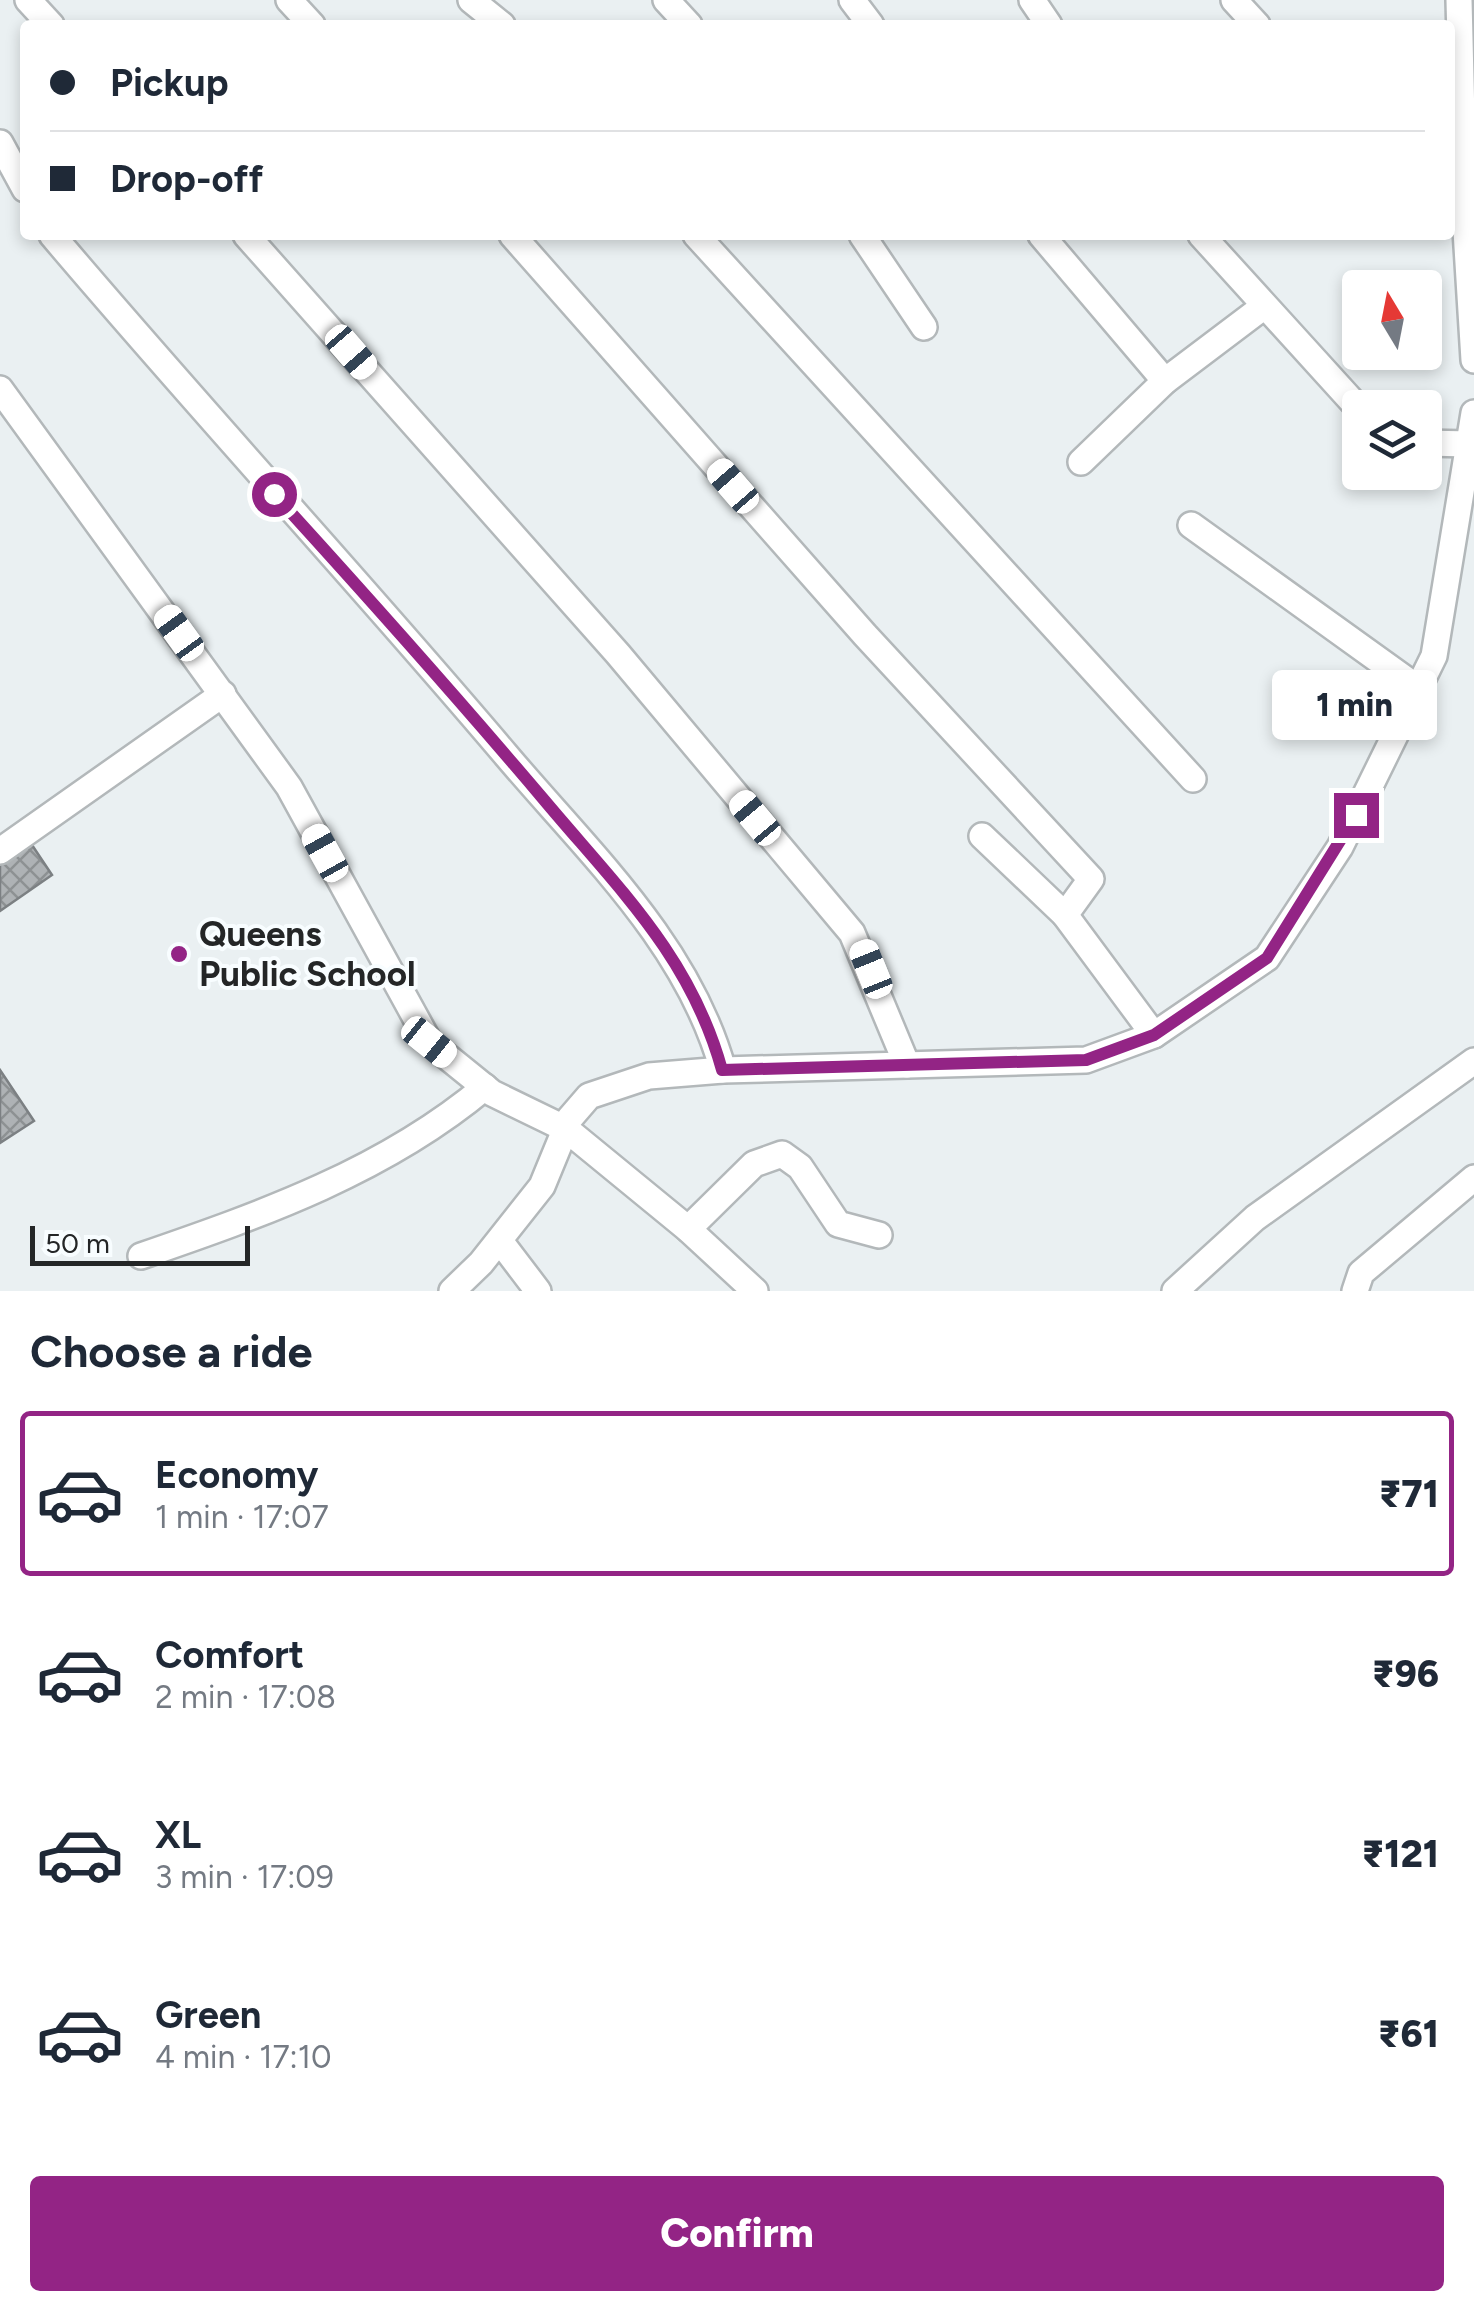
<!DOCTYPE html>
<html lang="en">
<head>
<meta charset="utf-8">
<style>
  body { margin:0; font-family:Figtree,sans-serif; background:#f6f6f7; color:#1f2937; height:100vh; display:flex; flex-direction:column; font-size:38px; white-space:nowrap }
  * { box-sizing:border-box; margin:0 }
  p { font-size:32px; color:#747a83 }
  .icon { flex:none; width:55px; height:55px; fill:none; stroke:currentColor; stroke-width:2; stroke-linecap:round; stroke-linejoin:round }
  .map { position:relative; height:1291px; overflow:hidden }
  .drawer { display:flex; flex-direction:column; background:#fff; flex:1 }
  .drawer>* { flex:none }
  .guide { position:absolute; left:20px; top:20px; width:1435px; height:220px; border-radius:10px; box-shadow:0 5px 15px #0003; display:grid; align-content:center; height:220px; padding:0 30px; background:#fff }
  .needle { width:65px; rotate:350deg }
  .tools { position:absolute; left:1342px; top:270px; display:grid; gap:20px }
  .tools a { display:grid; place-items:center; width:100px; height:100px; border-radius:10px; background:#fff; box-shadow:0 5px 15px #0003; font-size:50px }
  .scale { position:absolute; left:30px; bottom:25px; width:220px; box-sizing:border-box; padding-left:10px; border:5px solid #242627; border-top:0; font-size:28px; line-height:35px; white-space:nowrap; color:#242627; -webkit-text-stroke:8px #f8fdff; paint-order:stroke }
  .end { position:absolute; width:45px; height:45px; margin:-22px; border:12px solid #932485; background:#fff; box-shadow:0 0 0 5px #fff }
  .from { border-radius:50% }
  .bubble { position:absolute; height:70px; border-radius:10px; background:#fff; box-shadow:0 5px 15px #0003; font-size:32px; font-weight:800; line-height:70px; text-align:center }
  .car { position:absolute; width:30px; height:60px; margin:-30px -15px; border-radius:12px; box-shadow:0 0 8px 2px #0007; background:linear-gradient(#fff 24%,#345 0 40%,#fff 0 76%,#345 0 86%,#fff 0) }
  .guide b { display:flex; align-items:center; gap:35px; height:95px; font-size:38px }
  .guide b+b { border-top:2px solid #e0e1e3 }
  .guide i { width:25px; height:25px; background:#1f2937 }
  ul { padding:0; list-style:none }
  li { display:flex; align-items:center; gap:30px; height:165px; margin:0 20px 15px; padding:0 10px; border:5px solid transparent; border-radius:10px }
  li div { flex:1 }
  li b { display:block; font-size:38px }
  li em { font-style:normal; font-weight:800 }
  li.selected { border-color:#932485 }
  li>.icon { width:90px; height:90px; stroke-width:1.5 }
  h2 { padding:0 30px; font-size:45px; line-height:120px }
  .action { display:flex; gap:20px; margin-top:auto; padding:20px 30px }
  .action a { flex:1; height:115px; border-radius:10px; background:#932485; color:#fff; font-size:40px; font-weight:800; line-height:115px; text-align:center }
  .map>svg:first-child { display:block }
  .building { fill:url(#building-cross-hatch); stroke:#7c8083; stroke-width:2.5 }
  .lines { fill:none; stroke-linecap:round; stroke-linejoin:round }
  .street-casing { stroke:#b3b8ba; stroke-width:30 }
  .street { stroke:#fff; stroke-width:25 }
  .route { stroke:#932485; stroke-width:12 }
  .poi-dot { fill:#932485; stroke:#f8fdff; stroke-width:4 }
  .labels { text-anchor:middle; dominant-baseline:central; stroke-width:8; stroke-linejoin:round; paint-order:stroke }
  .poi-label { font-size:35px; font-weight:bold; fill:#242627; stroke:#f8fdff; text-anchor:start }
</style>
</head>
<body>
<div class="map">
<svg width="1474" height="1291" viewBox="0 0 1474 1291">
  <defs>
    <pattern id="building-cross-hatch" width="8" height="8" patternUnits="userSpaceOnUse" patternTransform="scale(2.5)"><rect width="8" height="8" fill="#aeb2b5"/><path d="M0 0l8 8M0 8l8-8" fill="none" stroke="#8d9193"/></pattern>
  </defs>
  <rect width="100%" height="100%" fill="#eaf0f2"/>
  <g class="building">
    <polygon points="30,842 52,875 0,911 0,863"/>
    <polygon points="0,1070 34,1121 0,1143"/>
  </g>
  <g class="lines">
    <defs>
      <g id="street">
        <polyline points="28,0 51,25"/>
        <polyline points="289,0 312,25"/>
        <polyline points="471,0 502,25"/>
        <polyline points="666,0 689,25"/>
        <polyline points="852,0 871,25"/>
        <polyline points="1032,0 1049,25"/>
        <polyline points="1234,0 1257,25"/>
        <polyline points="1459,0 1464,198"/>
        <polyline points="0,143 25,189"/>
        <polyline points="1451,187 1464,198 1474,360"/>
        <path d="M52,235C201,411 357,579 506,755C588,852 688,944 723,1070"/>
        <polyline points="246,235 618,654 852,933 907,1065"/>
        <polyline points="512,235 865,635 1091,879 1065,915 1154,1035"/>
        <polyline points="696,235 1193,779"/>
        <polyline points="862,235 924,327"/>
        <polyline points="1041,235 1165,381"/>
        <polyline points="1201,235 1360,410"/>
        <polyline points="0,389 289,787 429,1042 492,1093 566,1129 688,1229 755,1291"/>
        <polyline points="1425,443 1470,444"/>
        <polyline points="1081,462 1165,381 1263,307"/>
        <polyline points="1191,525 1419,689"/>
        <polyline points="982,836 1065,915"/>
        <polyline points="0,851 223,694"/>
        <polyline points="688,1229 754,1164 782,1154 800,1167 838,1224 879,1235"/>
        <polyline points="500,1241 538,1291"/>
        <path d="M141,1256C263,1214 385,1171 485,1087"/>
        <polyline points="452,1291 481,1263 542,1186 570,1118 589,1096 649,1076 723,1070 1086,1060 1154,1035 1267,958 1340,847 1434,656 1474,413"/>
        <polyline points="1175,1291 1255,1218 1474,1061"/>
        <polyline points="1355,1291 1361,1273 1474,1178"/>
      </g>
    </defs>
    <use href="#street" class="street-casing"/>
    <use href="#street" class="street"/>
  </g>
  <g class="lines">
    <path class="route" d="M274,494C366,595 457,697 545,801C618,888 691,957 722,1070L1086,1060L1154,1035L1267,958L1356,815"/>
  </g>
  <circle class="poi-dot" cx="179" cy="954" r="10"/>
  <g class="labels">
    <g class="poi-label">
      <text x="199" y="934">Queens<tspan x="199" dy="40">Public School</tspan></text>
    </g>
  </g>
</svg>
<div class="tools">
<a><svg class="needle" viewBox="-14 -14 28 28"><path d="M0-13l5 13h-10z" fill="#e53935"/><path d="M0 13l5-13h-10z" fill="#747a83"/></svg></a>
<a><svg class="icon" aria-label="layers" viewBox="0 0 24 24"><path d="M12 4l9 5-9 5-9-5zM3 14l9 5 9-5"/></svg></a>
</div>
<div class="scale">50 m</div>
<i class="end from" style="left:274px;top:494px"></i>
<i class="end" style="left:1356px;top:815px"></i>
<div class="bubble" style="left:1272px;top:670px;width:165px">1 min</div>
<i class="car" style="left:351px;top:352px;rotate:139deg"></i>
<i class="car" style="left:733px;top:486px;rotate:319deg"></i>
<i class="car" style="left:179px;top:633px;rotate:324deg"></i>
<i class="car" style="left:755px;top:818px;rotate:320deg"></i>
<i class="car" style="left:325px;top:853px;rotate:331deg"></i>
<i class="car" style="left:871px;top:969px;rotate:338deg"></i>
<i class="car" style="left:429px;top:1042px;rotate:129deg"></i>
<div class="guide">
<b><i class="from"></i>Pickup</b>
<b><i></i>Drop-off</b>
</div>
</div>
<section class="drawer">
<h2>Choose a ride</h2>
<ul>
<li class="selected"><svg class="icon" aria-label="car" viewBox="0 0 24 24"><path d="M5 17H2v-5l4-1 3-4h7l3 4 3 1v5h-3M9 17h6M6 11h13"/><circle cx="7" cy="17" r="2"/><circle cx="17" cy="17" r="2"/></svg><div><b>Economy</b><p>1 min · 17:07</p></div><em>₹71</em></li>
<li><svg class="icon" aria-label="car" viewBox="0 0 24 24"><path d="M5 17H2v-5l4-1 3-4h7l3 4 3 1v5h-3M9 17h6M6 11h13"/><circle cx="7" cy="17" r="2"/><circle cx="17" cy="17" r="2"/></svg><div><b>Comfort</b><p>2 min · 17:08</p></div><em>₹96</em></li>
<li><svg class="icon" aria-label="car" viewBox="0 0 24 24"><path d="M5 17H2v-5l4-1 3-4h7l3 4 3 1v5h-3M9 17h6M6 11h13"/><circle cx="7" cy="17" r="2"/><circle cx="17" cy="17" r="2"/></svg><div><b>XL</b><p>3 min · 17:09</p></div><em>₹121</em></li>
<li><svg class="icon" aria-label="car" viewBox="0 0 24 24"><path d="M5 17H2v-5l4-1 3-4h7l3 4 3 1v5h-3M9 17h6M6 11h13"/><circle cx="7" cy="17" r="2"/><circle cx="17" cy="17" r="2"/></svg><div><b>Green</b><p>4 min · 17:10</p></div><em>₹61</em></li>
</ul>
<div class="action"><a>Confirm</a></div>
</section>
</body>
</html>
